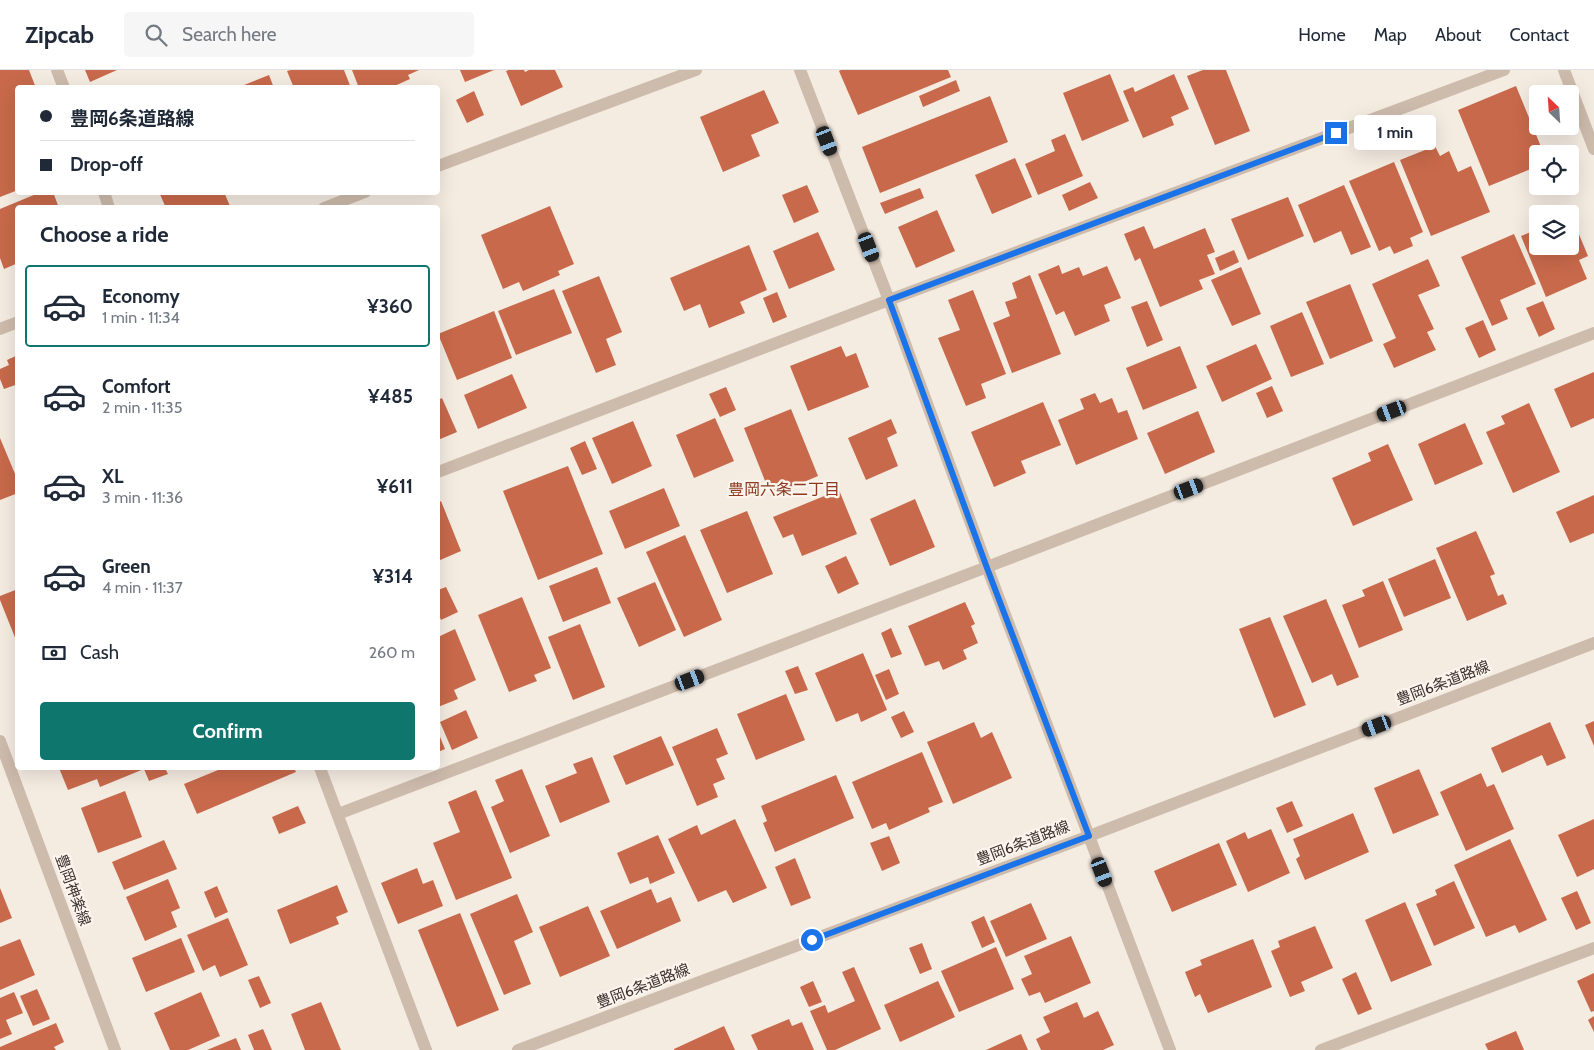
<!DOCTYPE html>
<html lang="en">
<head>
<meta charset="utf-8">
<style>
  body { margin:0; font-family:Cabin,"Noto Sans JP",sans-serif; background:#f6f6f7; color:#1f2937; height:100vh; display:flex; flex-direction:column; font-size:19px; white-space:nowrap }
  * { box-sizing:border-box; margin:0 }
  p { font-size:16px; color:#747a83 }
  .icon { flex:none; width:28px; height:28px; fill:none; stroke:currentColor; stroke-width:2; stroke-linecap:round; stroke-linejoin:round }
  .map { position:relative; flex:1; overflow:hidden }
  .side { position:absolute; left:15px; top:135px; width:425px; height:565px; display:flex; flex-direction:column; background:#fff; border-radius:5px; box-shadow:0 5px 20px #0002 }
  .side>* { flex:none }
  .hud { position:absolute; left:15px; top:15px; width:425px; height:110px; border-radius:5px; box-shadow:0 5px 20px #0002; display:grid; align-content:center; height:110px; padding:0 25px; background:#fff }
  .needle { width:32px; rotate:335deg }
  .controls { position:absolute; left:1529px; top:15px; display:grid; gap:10px }
  .controls a { display:grid; place-items:center; width:50px; height:50px; border-radius:5px; background:#fff; box-shadow:0 5px 20px #0002; font-size:25px }
  .end { position:absolute; width:22px; height:22px; margin:-11px; border:6px solid #1a73e8; background:#fff; box-shadow:0 0 0 2px #fff }
  .from { border-radius:50% }
  .bubble { position:absolute; height:35px; border-radius:5px; background:#fff; box-shadow:0 5px 20px #0002; font-size:16px; font-weight:700; line-height:35px; text-align:center }
  .car { position:absolute; width:15px; height:30px; margin:-15px -8px; border-radius:6px; box-shadow:0 0 4px 1px #0007; background:linear-gradient(#222 24%,#8ab4d8 0 40%,#222 0 76%,#8ab4d8 0 86%,#222 0) }
  .hud b { display:flex; align-items:center; gap:18px; height:48px; font-size:19px }
  .hud b+b { border-top:1px solid #e0e1e3 }
  .hud i { width:12px; height:12px; background:#1f2937 }
  ul { padding:0; list-style:none }
  li { display:flex; align-items:center; gap:15px; height:82px; margin:0 10px 8px; padding:0 15px; border:2px solid transparent; border-radius:5px }
  li div { flex:1 }
  li b { display:block; font-size:19px }
  li em { font-style:normal; font-weight:700 }
  li.active { border-color:#0f766e }
  li>.icon { width:45px; height:45px; stroke-width:1.5 }
  h2 { padding:0 25px; font-size:22px; line-height:60px }
  .pay { display:flex; align-items:center; gap:12px; height:55px; padding:0 25px; font-size:19px }
  .pay p { margin-inline-start:auto }
  .cta { display:flex; gap:10px; margin-top:auto; padding:10px 25px }
  .cta a { flex:1; height:58px; border-radius:5px; background:#0f766e; color:#fff; font-size:20px; font-weight:700; line-height:58px; text-align:center }
  header { display:flex; align-items:center; gap:30px; box-sizing:border-box; height:70px; padding:0 25px; background:#fff; border-bottom:1px solid #e0e1e3 }
  header strong { font-size:24px }
  nav { display:flex; gap:28px; margin-inline-start:auto; font-size:18px }
  .search { width:350px; height:45px; background:#f6f6f7; display:flex; align-items:center; gap:12px; box-sizing:border-box; padding:0 18px; border-radius:5px; color:#747a83; font-size:19px }
  .map>svg:first-child { display:block }
  .building { fill:#c8694b }
  .lines { fill:none; stroke-linecap:round; stroke-linejoin:round }
  .minor { stroke:#cdbbac; stroke-width:12 }
  .tertiary { stroke:#cdbbac; stroke-width:12 }
  .route { stroke:#1a73e8; stroke-width:6 }
  .labels { text-anchor:middle; dominant-baseline:central; stroke-width:4.5; stroke-linejoin:round; paint-order:stroke }
  .street-label { font-size:15px; fill:#3b302b; stroke:#fbf5ee }
  .neighbourhood-label { font-size:16px; fill:#8c3b22; stroke:#fbf5ee }
</style>
</head>
<body>
<header>
<strong>Zipcab</strong>
<div class="search"><svg class="icon" aria-label="search" viewBox="0 0 24 24"><circle cx="10" cy="10" r="6"/><path d="M15 15l6 6"/></svg>Search here</div>
<nav><a>Home</a><a>Map</a><a>About</a><a>Contact</a></nav>
</header>
<div class="map">
<svg width="1594" height="980" viewBox="0 0 1594 980">
  <rect width="100%" height="100%" fill="#f4ebe1"/>
  <g class="building">
    <polygon points="0,0 29,0 36,18 18,18 18,120 0,127"/>
    <polygon points="85,0 117,0 90,12"/>
    <polygon points="291,0 344,0 351,18 294,18 287,1"/>
    <polygon points="352,0 419,0 408,5 410,9 390,18 359,18"/>
    <polygon points="460,0 494,0 465,12"/>
    <polygon points="509,0 524,0 525,2 529,0 555,0 563,17 521,36 506,1"/>
    <polygon points="841,0 948,0 951,7 858,45 839,1"/>
    <polygon points="1203,0 1226,0 1250,61 1215,75 1187,6"/>
    <polygon points="1110,4 1129,51 1082,71 1063,23"/>
    <polygon points="1174,4 1189,39 1171,47 1174,55 1143,68 1123,21 1133,17 1135,22"/>
    <polygon points="269,5 274,18 239,18 239,17"/>
    <polygon points="956,10 960,21 923,37 919,26"/>
    <polygon points="1516,16 1544,84 1538,84 1538,96 1489,116 1458,40"/>
    <polygon points="764,20 779,53 751,65 760,86 723,102 700,47"/>
    <polygon points="474,21 484,45 467,53 456,30"/>
    <polygon points="990,26 1008,72 880,123 862,77"/>
    <polygon points="1065,64 1083,106 1038,125 1025,94 1055,81 1051,70"/>
    <polygon points="1435,76 1440,86 1449,81 1458,102 1471,96 1490,142 1431,166 1400,90"/>
    <polygon points="1015,88 1032,127 992,144 975,105"/>
    <polygon points="1394,92 1423,162 1410,168 1413,176 1394,184 1390,176 1379,181 1349,111"/>
    <polygon points="1090,112 1098,128 1069,141 1062,125"/>
    <polygon points="807,115 819,142 794,153 782,125"/>
    <polygon points="1344,115 1371,177 1351,185 1341,161 1314,173 1298,135"/>
    <polygon points="920,118 924,128 885,144 880,133"/>
    <polygon points="41,122 53,122 59,138 18,138 18,193 4,199 0,188 0,139"/>
    <polygon points="159,122 224,122 230,136 166,138"/>
    <polygon points="1288,127 1304,166 1248,190 1231,149"/>
    <polygon points="550,136 574,194 558,201 560,205 523,221 519,212 503,219 481,165"/>
    <polygon points="937,140 955,181 916,198 898,157"/>
    <polygon points="1571,145 1588,186 1579,190 1587,209 1546,227 1521,166 1538,159 1538,176 1570,176 1570,146"/>
    <polygon points="1144,156 1154,179 1205,158 1215,182 1207,185 1215,204 1199,210 1203,219 1160,237 1140,188 1135,191 1124,164"/>
    <polygon points="818,162 835,200 789,219 773,181"/>
    <polygon points="1514,164 1536,214 1500,230 1508,249 1492,256 1461,187"/>
    <polygon points="749,175 767,220 740,232 745,243 709,258 700,234 684,241 670,208"/>
    <polygon points="1234,180 1239,192 1220,201 1215,188"/>
    <polygon points="1428,189 1440,216 1418,225 1434,259 1427,262 1436,280 1394,298 1383,274 1396,268 1372,214"/>
    <polygon points="1059,195 1062,204 1079,197 1083,206 1107,196 1121,228 1104,235 1110,251 1075,266 1064,241 1056,245 1038,204"/>
    <polygon points="1241,197 1261,244 1232,256 1211,210"/>
    <polygon points="1030,205 1061,284 1012,303 993,253 1010,246 1005,232 1017,228 1012,213"/>
    <polygon points="599,206 622,262 606,269 616,295 596,303 562,221"/>
    <polygon points="1350,214 1373,271 1330,289 1306,232"/>
    <polygon points="554,219 572,263 516,285 498,241"/>
    <polygon points="973,220 1006,304 981,314 986,328 966,336 938,268 960,260 948,230"/>
    <polygon points="777,222 787,247 773,253 763,228"/>
    <polygon points="1147,231 1163,270 1147,277 1131,237"/>
    <polygon points="1543,231 1555,259 1539,267 1526,238"/>
    <polygon points="494,241 512,288 457,310 438,264"/>
    <polygon points="1302,242 1324,294 1291,307 1270,256"/>
    <polygon points="1483,250 1496,280 1479,288 1465,258"/>
    <polygon points="1256,274 1272,309 1222,332 1206,296"/>
    <polygon points="841,276 846,287 856,283 869,317 808,341 790,296"/>
    <polygon points="1180,276 1197,318 1143,340 1126,298"/>
    <polygon points="18,285 18,314 4,319 0,309 0,299 9,295 7,290"/>
    <polygon points="1594,302 1594,348 1571,358 1554,319"/>
    <polygon points="512,304 527,338 478,359 464,325"/>
    <polygon points="1272,316 1283,341 1267,348 1256,323"/>
    <polygon points="726,317 736,340 720,347 709,324"/>
    <polygon points="1095,323 1100,333 1112,328 1118,343 1127,340 1138,369 1076,395 1058,350 1084,339 1080,329"/>
    <polygon points="442,328 457,362 438,370 438,330"/>
    <polygon points="1043,332 1061,375 1021,391 1026,403 994,417 971,362"/>
    <polygon points="1529,333 1560,402 1513,423 1486,362 1505,354 1501,346"/>
    <polygon points="791,339 818,406 771,426 744,358"/>
    <polygon points="1198,341 1215,382 1165,404 1147,363"/>
    <polygon points="715,348 734,391 694,408 676,365"/>
    <polygon points="891,349 897,363 887,368 898,396 866,410 848,368"/>
    <polygon points="633,351 652,396 612,414 592,368"/>
    <polygon points="1465,353 1483,394 1435,415 1418,374"/>
    <polygon points="0,368 18,411 18,423 0,430"/>
    <polygon points="585,371 597,399 582,405 570,378"/>
    <polygon points="1388,374 1413,430 1353,456 1332,408 1371,391 1368,383"/>
    <polygon points="568,396 603,484 538,510 503,421"/>
    <polygon points="664,418 680,456 625,479 609,441"/>
    <polygon points="839,420 857,464 802,486 793,464 783,468 773,447"/>
    <polygon points="1594,425 1594,463 1570,473 1556,442"/>
    <polygon points="915,429 935,477 890,496 870,449"/>
    <polygon points="441,431 461,481 438,491 438,433"/>
    <polygon points="747,441 773,504 727,523 700,460"/>
    <polygon points="1476,461 1495,504 1490,506 1498,526 1503,524 1507,534 1467,551 1436,478"/>
    <polygon points="685,465 722,550 684,567 646,482"/>
    <polygon points="846,486 859,514 838,524 825,496"/>
    <polygon points="1435,489 1451,528 1404,547 1388,509"/>
    <polygon points="597,497 611,533 563,552 549,516"/>
    <polygon points="1383,511 1403,560 1359,578 1342,535 1365,526 1362,520"/>
    <polygon points="655,512 676,560 639,577 617,528"/>
    <polygon points="446,517 458,542 441,550 438,543 438,520"/>
    <polygon points="18,519 18,570 16,570 0,530 0,526"/>
    <polygon points="522,527 551,598 534,605 537,611 509,622 478,545"/>
    <polygon points="1326,529 1359,607 1337,616 1332,604 1312,613 1283,546"/>
    <polygon points="965,532 975,554 971,556 978,573 963,580 967,589 943,600 939,591 925,596 908,556"/>
    <polygon points="1270,547 1306,635 1274,648 1239,559"/>
    <polygon points="580,554 605,617 573,630 548,567"/>
    <polygon points="891,558 902,584 891,588 881,563"/>
    <polygon points="455,559 476,610 454,620 458,629 438,637 438,567"/>
    <polygon points="863,583 887,640 861,652 858,643 836,652 815,603"/>
    <polygon points="798,596 808,620 795,624 785,601"/>
    <polygon points="889,599 899,624 886,630 875,605"/>
    <polygon points="786,624 805,670 756,690 737,644"/>
    <polygon points="466,640 478,668 452,680 440,652"/>
    <polygon points="904,641 914,662 901,668 891,647"/>
    <polygon points="1594,651 1594,676 1585,655"/>
    <polygon points="974,652 981,668 992,662 1012,708 953,734 927,672"/>
    <polygon points="1550,652 1566,688 1547,696 1542,685 1502,703 1491,678"/>
    <polygon points="717,658 728,684 716,689 725,709 713,714 718,727 697,736 672,677"/>
    <polygon points="438,662 445,679 438,682"/>
    <polygon points="661,666 674,695 626,715 613,686"/>
    <polygon points="922,682 943,732 928,738 930,742 889,760 886,753 872,759 852,712"/>
    <polygon points="592,687 610,732 560,753 545,716 577,703 573,694"/>
    <polygon points="59,698 165,698 168,704 149,711 144,699 100,717 97,709 68,720"/>
    <polygon points="223,698 294,698 296,702 197,744 184,714"/>
    <polygon points="522,699 550,766 510,783 491,737 504,731 495,710"/>
    <polygon points="1419,699 1439,745 1393,764 1374,718"/>
    <polygon points="1481,703 1487,717 1494,714 1514,759 1466,781 1440,722"/>
    <polygon points="836,705 854,748 775,782 763,753 767,751 761,736"/>
    <polygon points="476,720 512,808 456,830 433,773 460,762 448,732"/>
    <polygon points="125,721 142,767 98,783 81,738"/>
    <polygon points="1292,731 1303,756 1287,763 1276,738"/>
    <polygon points="298,736 306,753 279,764 272,747"/>
    <polygon points="1353,743 1369,782 1305,810 1296,789 1300,786 1293,769"/>
    <polygon points="735,749 767,818 733,833 726,820 698,832 668,769 697,755 701,765"/>
    <polygon points="1594,749 1594,799 1577,807 1558,765"/>
    <polygon points="1271,759 1290,803 1248,822 1226,771 1245,762 1248,769"/>
    <polygon points="658,765 675,803 650,814 648,807 630,814 617,783"/>
    <polygon points="889,766 900,793 882,801 870,773"/>
    <polygon points="1510,769 1547,850 1519,863 1515,855 1486,867 1454,795"/>
    <polygon points="164,770 177,799 124,820 112,792"/>
    <polygon points="1219,773 1237,815 1172,842 1154,801"/>
    <polygon points="795,788 811,828 791,836 775,797"/>
    <polygon points="417,798 423,814 433,810 443,836 398,854 381,813"/>
    <polygon points="168,809 180,838 171,842 177,857 145,871 126,827"/>
    <polygon points="1454,811 1475,858 1434,876 1416,834 1437,825 1435,820"/>
    <polygon points="337,815 348,842 336,847 339,854 290,874 277,840"/>
    <polygon points="217,816 228,842 215,848 204,822"/>
    <polygon points="0,818 12,848 0,853"/>
    <polygon points="651,819 657,833 671,827 681,851 617,879 600,841"/>
    <polygon points="1577,821 1591,853 1576,860 1561,828"/>
    <polygon points="517,824 533,862 514,871 531,914 504,925 470,844"/>
    <polygon points="1405,832 1432,895 1391,912 1365,850"/>
    <polygon points="1031,833 1047,869 1006,887 990,851"/>
    <polygon points="588,836 610,886 560,907 539,857"/>
    <polygon points="460,843 499,940 457,957 418,860"/>
    <polygon points="984,846 995,872 982,878 971,852"/>
    <polygon points="228,848 248,895 220,907 215,895 203,901 187,865"/>
    <polygon points="1315,856 1333,898 1301,912 1305,921 1290,927 1271,881 1280,877 1278,871"/>
    <polygon points="1071,866 1091,913 1045,933 1040,922 1029,926 1021,909 1032,904 1024,886"/>
    <polygon points="181,868 195,902 146,922 132,888"/>
    <polygon points="20,869 35,905 0,920 0,877"/>
    <polygon points="1253,869 1272,917 1208,943 1200,924 1195,927 1185,902 1202,895 1200,890"/>
    <polygon points="922,873 932,899 920,904 909,878"/>
    <polygon points="996,877 1014,919 959,942 941,901"/>
    <polygon points="854,897 881,959 835,980 827,980 810,941 825,935 828,943 855,931 842,902"/>
    <polygon points="1356,902 1372,939 1358,945 1342,909"/>
    <polygon points="1594,903 1594,941 1591,942 1577,911"/>
    <polygon points="259,906 271,933 260,938 248,910"/>
    <polygon points="813,911 822,932 809,937 800,917"/>
    <polygon points="938,911 955,947 900,972 884,935"/>
    <polygon points="37,919 50,949 33,956 20,926"/>
    <polygon points="14,922 23,943 6,950 12,964 0,969 0,928"/>
    <polygon points="201,922 220,966 188,980 170,980 154,943"/>
    <polygon points="321,932 341,980 305,980 291,944"/>
    <polygon points="1077,932 1084,948 1098,941 1114,975 1103,980 1041,980 1036,969 1050,962 1043,947"/>
    <polygon points="1594,946 1594,962 1588,950"/>
    <polygon points="789,949 792,956 802,952 814,980 758,980 751,965"/>
    <polygon points="56,953 64,972 54,977 56,980 0,980 0,977"/>
    <polygon points="724,956 735,980 674,980 674,979"/>
    <polygon points="263,959 272,980 254,980 248,965"/>
    <polygon points="1516,961 1524,980 1488,980 1485,974"/>
    <polygon points="1021,964 1028,980 986,980"/>
    <polygon points="236,968 241,980 207,980"/>
  </g>
  <g class="lines">
    <g class="minor">
      <polyline points="57,0 64,18"/>
      <polyline points="800,0 889,230 987,497 1170,980"/>
      <polyline points="1564,0 1594,79"/>
      <polyline points="438,96 696,0"/>
      <polyline points="104,122 109,138"/>
      <polyline points="324,138 365,122"/>
      <polyline points="0,259 18,252"/>
      <polyline points="438,402 889,230 1504,0"/>
      <polyline points="320,698 426,980"/>
      <polyline points="338,744 987,497 1594,263"/>
      <polyline points="518,980 1089,766 1594,573"/>
      <polyline points="1321,980 1594,878"/>
    </g>
    <polyline class="tertiary" points="0,671 115,980"/>
  </g>
  <g class="lines">
    <polyline class="route" points="812,870 1089,766 987,498 889,230 1336,63"/>
  </g>
  <g class="labels">
    <g class="street-label">
      <text transform="translate(1443 613) rotate(-21)">豊岡6条道路線</text>
      <text transform="translate(1023 773) rotate(-21)">豊岡6条道路線</text>
      <text transform="translate(73 820) rotate(70)">豊岡神楽線</text>
      <text transform="translate(643 916) rotate(-21)">豊岡6条道路線</text>
    </g>
    <g class="neighbourhood-label">
      <text x="784" y="419">豊岡六条二丁目</text>
    </g>
  </g>
</svg>
<div class="controls">
<a><svg class="needle" viewBox="-14 -14 28 28"><path d="M0-13l5 13h-10z" fill="#e53935"/><path d="M0 13l5-13h-10z" fill="#747a83"/></svg></a>
<a><svg class="icon" aria-label="locate" viewBox="0 0 24 24"><circle cx="12" cy="12" r="6"/><path d="M12 2v4M12 18v4M2 12h4M18 12h4"/></svg></a>
<a><svg class="icon" aria-label="layers" viewBox="0 0 24 24"><path d="M12 4l9 5-9 5-9-5zM3 14l9 5 9-5"/></svg></a>
</div>
<i class="end from" style="left:812px;top:870px"></i>
<i class="end" style="left:1336px;top:63px"></i>
<div class="bubble" style="left:1354px;top:45px;width:82px">1 min</div>
<i class="car" style="left:827px;top:71px;rotate:159deg"></i>
<i class="car" style="left:869px;top:177px;rotate:159deg"></i>
<i class="car" style="left:1392px;top:341px;rotate:249deg"></i>
<i class="car" style="left:1189px;top:419px;rotate:69deg"></i>
<i class="car" style="left:690px;top:610px;rotate:69deg"></i>
<i class="car" style="left:1377px;top:656px;rotate:249deg"></i>
<i class="car" style="left:1102px;top:802px;rotate:159deg"></i>
<div class="hud">
<b><i class="from"></i>豊岡6条道路線</b>
<b><i></i>Drop-off</b>
</div>
<section class="side">
<h2>Choose a ride</h2>
<ul>
<li class="active"><svg class="icon" aria-label="car" viewBox="0 0 24 24"><path d="M5 17H2v-5l4-1 3-4h7l3 4 3 1v5h-3M9 17h6M6 11h13"/><circle cx="7" cy="17" r="2"/><circle cx="17" cy="17" r="2"/></svg><div><b>Economy</b><p>1 min · 11:34</p></div><em>¥360</em></li>
<li><svg class="icon" aria-label="car" viewBox="0 0 24 24"><path d="M5 17H2v-5l4-1 3-4h7l3 4 3 1v5h-3M9 17h6M6 11h13"/><circle cx="7" cy="17" r="2"/><circle cx="17" cy="17" r="2"/></svg><div><b>Comfort</b><p>2 min · 11:35</p></div><em>¥485</em></li>
<li><svg class="icon" aria-label="car" viewBox="0 0 24 24"><path d="M5 17H2v-5l4-1 3-4h7l3 4 3 1v5h-3M9 17h6M6 11h13"/><circle cx="7" cy="17" r="2"/><circle cx="17" cy="17" r="2"/></svg><div><b>XL</b><p>3 min · 11:36</p></div><em>¥611</em></li>
<li><svg class="icon" aria-label="car" viewBox="0 0 24 24"><path d="M5 17H2v-5l4-1 3-4h7l3 4 3 1v5h-3M9 17h6M6 11h13"/><circle cx="7" cy="17" r="2"/><circle cx="17" cy="17" r="2"/></svg><div><b>Green</b><p>4 min · 11:37</p></div><em>¥314</em></li>
</ul>
<div class="pay"><svg class="icon" aria-label="cash" viewBox="0 0 24 24"><path d="M3 7h18v10H3z"/><circle cx="12" cy="12" r="2"/></svg>Cash<p>260 m</p></div>
<div class="cta"><a>Confirm</a></div>
</section>
</div>
</body>
</html>
